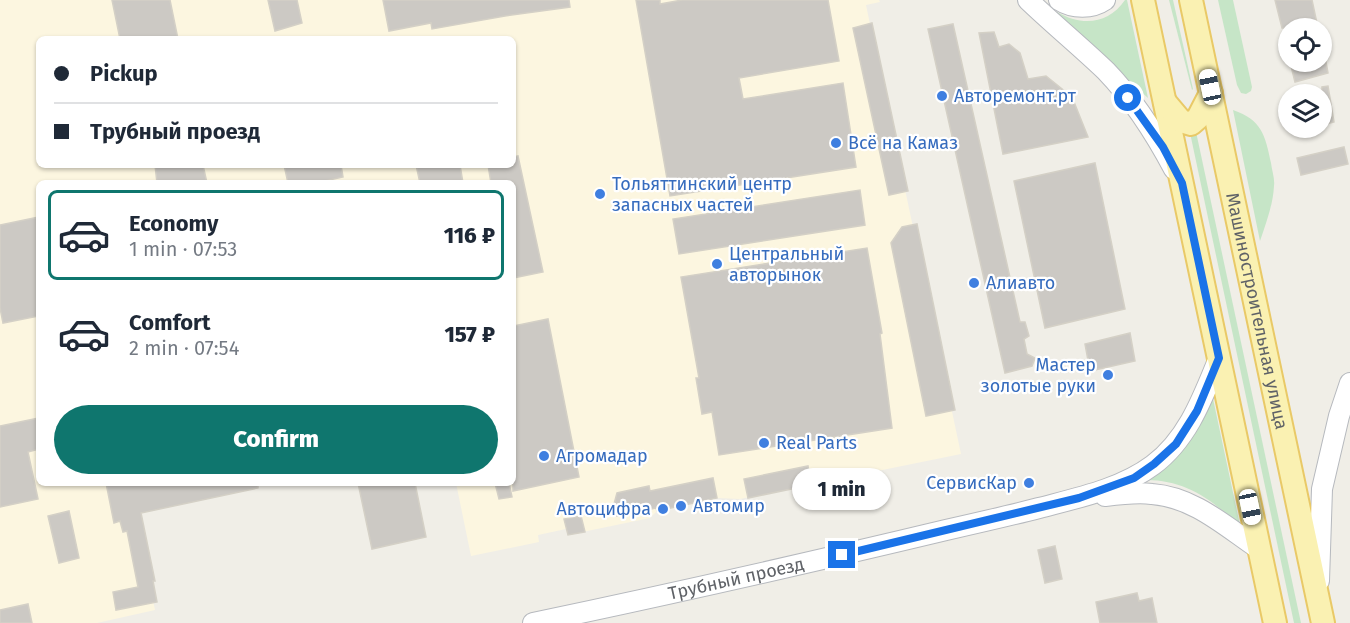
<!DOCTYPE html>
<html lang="en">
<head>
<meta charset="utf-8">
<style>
  body { margin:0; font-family:"Fira Sans",sans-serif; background:#f6f6f7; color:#1f2937; height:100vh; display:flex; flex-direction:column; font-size:22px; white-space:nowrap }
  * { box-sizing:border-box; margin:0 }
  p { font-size:20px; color:#747a83 }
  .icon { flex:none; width:33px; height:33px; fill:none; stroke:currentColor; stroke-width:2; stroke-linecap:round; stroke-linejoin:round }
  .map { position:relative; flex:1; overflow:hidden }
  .panel { position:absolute; left:36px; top:180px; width:480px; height:306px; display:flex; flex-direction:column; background:#fff; border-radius:9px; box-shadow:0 2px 4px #0004 }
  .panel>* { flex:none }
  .guide { position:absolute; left:36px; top:36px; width:480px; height:132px; border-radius:9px; box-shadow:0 2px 4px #0004; display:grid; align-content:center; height:132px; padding:0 18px; background:#fff }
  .controls { position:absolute; left:1278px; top:18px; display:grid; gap:12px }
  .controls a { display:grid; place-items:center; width:54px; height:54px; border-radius:50%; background:#fff; box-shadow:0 2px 4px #0004; font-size:30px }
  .end { position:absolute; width:27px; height:27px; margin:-14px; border:8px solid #1a73e8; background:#fff; box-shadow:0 0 0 3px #fff }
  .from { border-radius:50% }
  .bubble { position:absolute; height:42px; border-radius:21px; background:#fff; box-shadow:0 2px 4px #0004; font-size:20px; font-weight:800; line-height:42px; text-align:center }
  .car { position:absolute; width:18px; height:36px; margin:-18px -9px; border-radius:8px; box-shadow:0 0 4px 2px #0007; background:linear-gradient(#fff 24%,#345 0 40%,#fff 0 76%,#345 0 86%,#fff 0) }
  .guide b { display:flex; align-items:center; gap:21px; height:57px; font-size:22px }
  .guide b+b { border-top:2px solid #e0e1e3 }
  .guide i { width:15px; height:15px; background:#1f2937 }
  ul { padding:10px 0 0; list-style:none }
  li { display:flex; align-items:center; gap:18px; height:90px; margin:0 12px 9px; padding:0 6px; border:3px solid transparent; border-radius:9px }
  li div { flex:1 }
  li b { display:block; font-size:22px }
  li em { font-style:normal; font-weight:800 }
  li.selected { border-color:#0f766e }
  li>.icon { width:54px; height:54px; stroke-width:1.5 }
  .primary-button { display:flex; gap:12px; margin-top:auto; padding:12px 18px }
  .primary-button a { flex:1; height:69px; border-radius:36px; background:#0f766e; color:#fff; font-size:24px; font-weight:800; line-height:69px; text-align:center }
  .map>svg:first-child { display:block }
  .commercial { fill:#fcf6e0; fill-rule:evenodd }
  .green { fill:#c6e5c7 }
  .building { fill:#ccc9c4; stroke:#d4d0c6; stroke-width:1.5 }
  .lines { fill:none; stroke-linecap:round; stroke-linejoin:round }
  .secondary-casing { stroke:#b6b9be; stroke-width:22 }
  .primary-casing { stroke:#e9c967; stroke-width:26 }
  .secondary { stroke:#fff; stroke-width:20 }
  .primary { stroke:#faf1b2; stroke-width:22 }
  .route { stroke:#1a73e8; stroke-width:8 }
  .shop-dot { fill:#3f7fe0; stroke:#fff; stroke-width:2 }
  .labels { text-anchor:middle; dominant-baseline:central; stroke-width:4.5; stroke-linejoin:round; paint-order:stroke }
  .shop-label { font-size:18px; fill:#366cbe; stroke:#fff; text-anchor:start }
  .street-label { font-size:18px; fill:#5f6267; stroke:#fff }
</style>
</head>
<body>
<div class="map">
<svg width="1350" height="623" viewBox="0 0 1350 623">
  <rect width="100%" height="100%" fill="#f0eee7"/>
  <path class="commercial" d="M0,0H879L880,2L866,5L961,454L740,499L717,498L657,511L650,518L568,535L566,529L538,535L539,542L471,556L456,483H513V183H39V483H129L155,610L97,623H0ZM39,39H513V165H39Z"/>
  <g class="green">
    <path d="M1125,0H1127L1148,98L1056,14L1057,12C1081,26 1108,25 1125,0Z"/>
    <polygon points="1169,0 1173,0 1193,89 1192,90"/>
    <polygon points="1218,0 1233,0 1252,87 1251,91 1246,94 1241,93 1237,85"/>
    <path d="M1233,110C1262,120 1265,135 1271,163C1272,171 1275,179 1274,186C1273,205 1266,223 1260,241Z"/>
    <polygon points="1195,127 1301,623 1294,623 1189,128"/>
    <path d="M1212,394L1241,530C1217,501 1185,480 1147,480Z"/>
  </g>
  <g class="building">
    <polygon points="112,0 170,0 178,39 120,39"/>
    <polygon points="268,0 297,0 302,23 275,31"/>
    <polygon points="383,0 569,0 570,7 505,16 432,29 431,23 389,31"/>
    <polygon points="636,0 660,0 660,4 682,0 828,0 839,61 739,78 743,99 843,83 856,167 670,196"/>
    <polygon points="1275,0 1312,0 1318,28 1282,28"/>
    <polygon points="872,23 908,191 889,195 853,28"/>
    <polygon points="953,24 1020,322 1025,322 1029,336 1024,339 1027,354 1035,358 1032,366 1005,373 928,29"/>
    <polygon points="994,32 999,47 1009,44 1020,53 1028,79 1046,76 1072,97 1088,137 1003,154 979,33"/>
    <polygon points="1290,62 1326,62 1328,73 1295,82"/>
    <polygon points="1328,86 1334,122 1322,125 1322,87"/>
    <polygon points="1344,147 1348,164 1301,175 1297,158"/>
    <polygon points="518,156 543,272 513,278 513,183 491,183 488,165 513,165 513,157"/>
    <polygon points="1095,163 1125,309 1045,328 1014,181"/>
    <polygon points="155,165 203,165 207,183 157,183"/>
    <polygon points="284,165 341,165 343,177 316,183 288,183"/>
    <polygon points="416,165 460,165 463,183 420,183"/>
    <polygon points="860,190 865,225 679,254 673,219"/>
    <polygon points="39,217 39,316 3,323 0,308 0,225"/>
    <polygon points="917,224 955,410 926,416 891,243 902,227"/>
    <polygon points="867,248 882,333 880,334 892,428 719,455 712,412 702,414 696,378 699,378 681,277"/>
    <polygon points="548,319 579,477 513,491 513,326"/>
    <polygon points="1130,333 1135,361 1090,371 1085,344"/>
    <polygon points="39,418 39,449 28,452 38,499 0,507 0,426"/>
    <polygon points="808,466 811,485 748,498 744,479"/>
    <polygon points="713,478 717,498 657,511 656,508 616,516 614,504 617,493 649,486 650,491"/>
    <polygon points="106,483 258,483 258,488 141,513 155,581 153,581 157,602 116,610 113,592 138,587 127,531 123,532 120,521 114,523"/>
    <polygon points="358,483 415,483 426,537 372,549"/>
    <polygon points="495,483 509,483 512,497 499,499"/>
    <polygon points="69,511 79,558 59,563 48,516"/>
    <polygon points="581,516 585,532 568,535 564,519"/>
    <polygon points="1055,546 1062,579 1045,583 1038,550"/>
    <polygon points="1137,593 1139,601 1152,598 1157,623 1100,623 1096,602"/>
    <polygon points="28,604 32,623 0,623 0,610"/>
  </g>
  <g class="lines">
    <defs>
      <g id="secondary">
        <path d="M1028,0C1053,24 1081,47 1106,71C1133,99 1156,135 1174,169"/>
        <path d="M1059,0C1073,9 1092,9 1105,0"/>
        <path d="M1105,496C1121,494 1137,492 1152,494C1194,497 1226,527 1259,549"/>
        <polyline points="1319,581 1322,489 1339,416 1350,383"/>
        <path id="s1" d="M533,623C671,594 808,563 946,530C977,523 1008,516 1039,508C1077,498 1121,489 1153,465C1188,439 1203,397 1219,358"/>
      </g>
      <g id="primary">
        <polyline points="1143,0 1275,623"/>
        <path id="s2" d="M1191,0L1323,623"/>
        <polyline points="1165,102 1181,121 1191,124 1198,118 1211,93"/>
      </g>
    </defs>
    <use href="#secondary" class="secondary-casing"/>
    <use href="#primary" class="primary-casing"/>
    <use href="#secondary" class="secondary"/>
    <use href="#primary" class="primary"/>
  </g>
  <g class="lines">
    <polyline class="route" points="842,555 1079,498 1134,478 1154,464 1176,444 1197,411 1219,358 1182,183 1163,147 1128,98"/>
  </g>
  <g class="shop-dot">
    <circle cx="942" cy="96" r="6"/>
    <circle cx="836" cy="143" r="6"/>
    <circle cx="600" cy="194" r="6"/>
    <circle cx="717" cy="264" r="6"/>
    <circle cx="974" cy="283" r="6"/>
    <circle cx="1108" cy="375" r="6"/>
    <circle cx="764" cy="443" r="6"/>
    <circle cx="544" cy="456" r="6"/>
    <circle cx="1029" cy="483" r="6"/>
    <circle cx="681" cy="506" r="6"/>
    <circle cx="663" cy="509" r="6"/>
  </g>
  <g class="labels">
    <g class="shop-label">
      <text x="954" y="96">Авторемонт.рт</text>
      <text x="848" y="143">Всё на Камаз</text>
      <text x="612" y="184">Тольяттинский центр<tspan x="612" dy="21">запасных частей</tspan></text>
      <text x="729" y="254">Центральный<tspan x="729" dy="21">авторынок</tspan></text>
      <text x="986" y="283">Алиавто</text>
      <text x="1096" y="365" text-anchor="end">Мастер<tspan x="1096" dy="21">золотые руки</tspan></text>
      <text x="776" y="443">Real Parts</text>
      <text x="556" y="456">Агромадар</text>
      <text x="1017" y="483" text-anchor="end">СервисКар</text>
      <text x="693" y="506">Автомир</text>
      <text x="651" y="509" text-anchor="end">Автоцифра</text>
    </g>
    <g class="street-label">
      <text stroke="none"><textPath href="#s2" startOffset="318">Машиностроительная улица</textPath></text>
      <text stroke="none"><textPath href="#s1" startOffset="208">Трубный проезд</textPath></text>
    </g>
  </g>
</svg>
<div class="controls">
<a><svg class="icon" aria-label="locate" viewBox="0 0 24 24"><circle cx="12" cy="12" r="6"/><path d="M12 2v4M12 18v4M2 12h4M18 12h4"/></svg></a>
<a><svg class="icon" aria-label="layers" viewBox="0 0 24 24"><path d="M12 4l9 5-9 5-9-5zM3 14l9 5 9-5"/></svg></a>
</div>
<i class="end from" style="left:1128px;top:98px"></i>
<i class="end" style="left:842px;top:555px"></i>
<div class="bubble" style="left:792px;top:468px;width:99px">1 min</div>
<i class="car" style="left:1210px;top:87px;rotate:348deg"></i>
<i class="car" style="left:1250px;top:507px;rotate:168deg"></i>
<div class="guide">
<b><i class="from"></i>Pickup</b>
<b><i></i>Трубный проезд</b>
</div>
<section class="panel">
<ul>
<li class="selected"><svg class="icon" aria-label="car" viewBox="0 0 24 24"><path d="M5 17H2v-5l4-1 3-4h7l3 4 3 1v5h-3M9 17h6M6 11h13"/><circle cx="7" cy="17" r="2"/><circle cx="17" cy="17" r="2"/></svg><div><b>Economy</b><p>1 min · 07:53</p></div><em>116 ₽</em></li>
<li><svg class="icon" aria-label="car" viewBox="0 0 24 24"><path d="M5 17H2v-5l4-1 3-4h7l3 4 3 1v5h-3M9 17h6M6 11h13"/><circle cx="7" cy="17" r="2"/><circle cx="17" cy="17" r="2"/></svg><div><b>Comfort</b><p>2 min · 07:54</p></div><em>157 ₽</em></li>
</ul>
<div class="primary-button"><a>Confirm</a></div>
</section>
</div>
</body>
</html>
